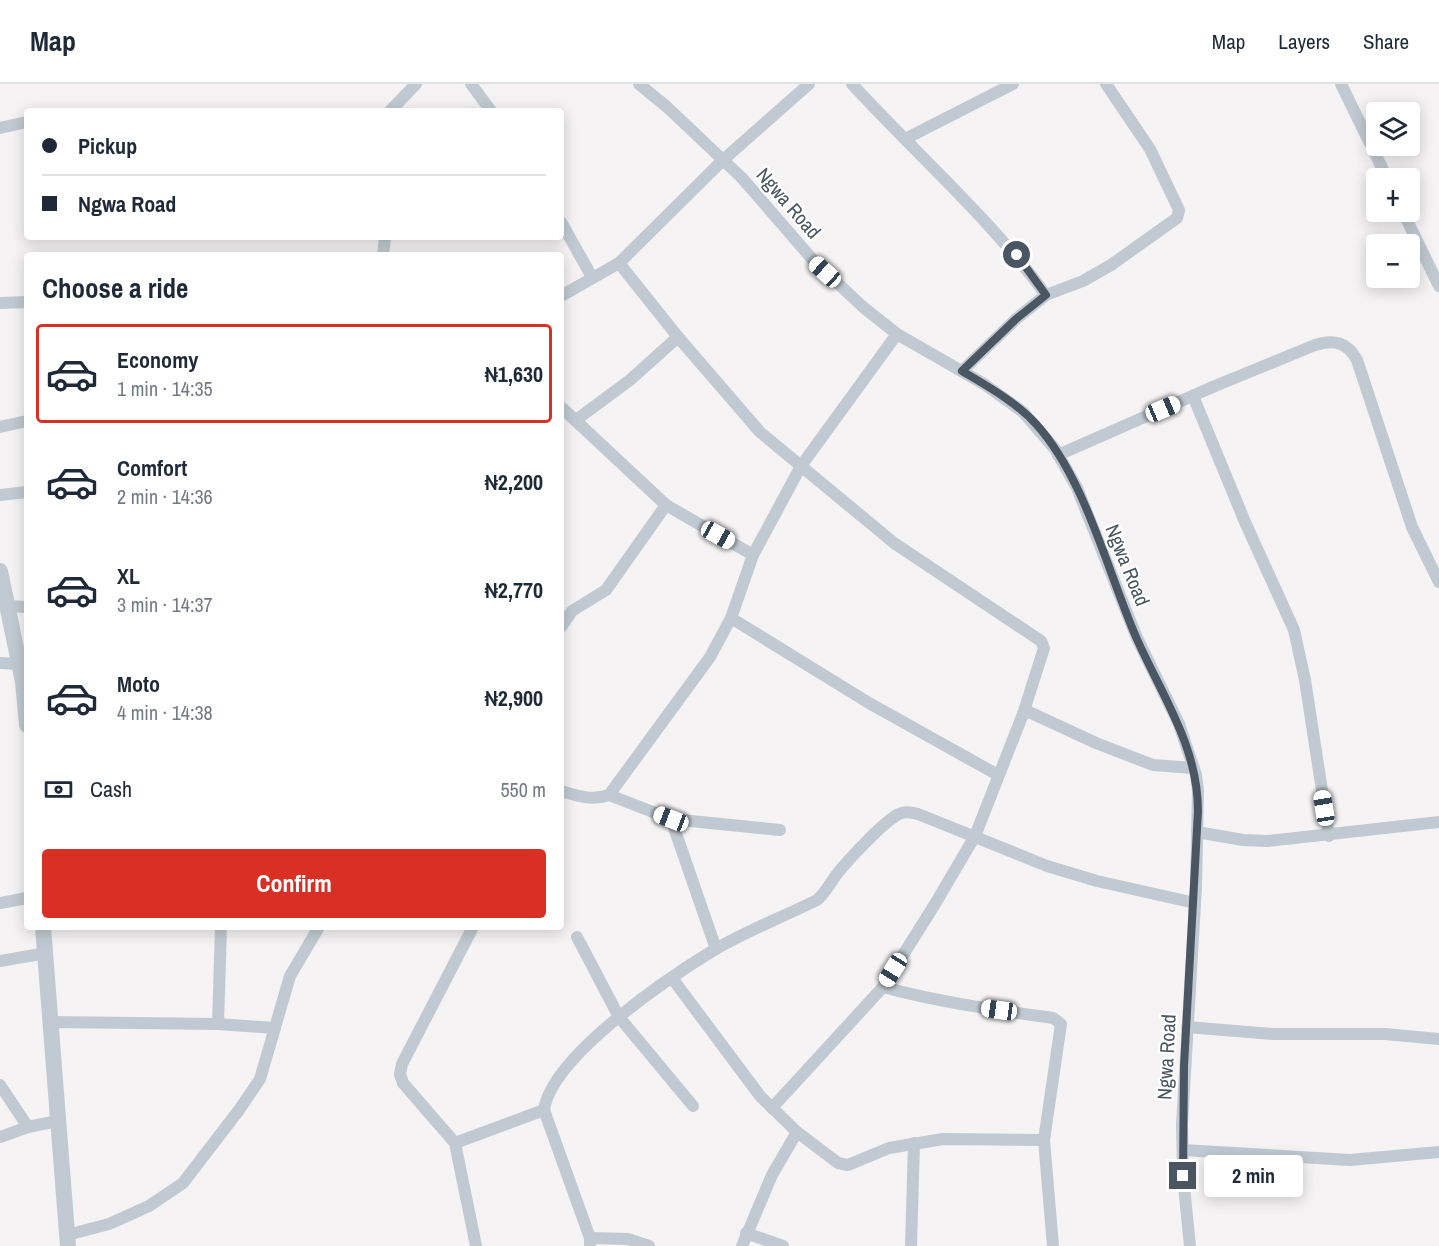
<!DOCTYPE html>
<html lang="en">
<head>
<meta charset="utf-8">
<style>
  body { margin:0; font-family:"Archivo Narrow",sans-serif; background:#f6f6f7; color:#1f2937; height:100vh; display:flex; flex-direction:column; font-size:22px; white-space:nowrap }
  * { box-sizing:border-box; margin:0 }
  p { font-size:20px; color:#747a83 }
  .icon { flex:none; width:33px; height:33px; fill:none; stroke:currentColor; stroke-width:2; stroke-linecap:round; stroke-linejoin:round }
  .map { position:relative; flex:1; overflow:hidden }
  .sheet { position:absolute; left:24px; top:168px; width:540px; height:678px; display:flex; flex-direction:column; background:#fff; border-radius:6px; box-shadow:0 3px 15px #0003 }
  .sheet>* { flex:none }
  .hud { position:absolute; left:24px; top:24px; width:540px; height:132px; border-radius:6px; box-shadow:0 3px 15px #0003; display:grid; align-content:center; height:132px; padding:0 18px; background:#fff }
  .buttons { position:absolute; left:1366px; top:18px; display:grid; gap:12px }
  .buttons a { display:grid; place-items:center; width:54px; height:54px; border-radius:6px; background:#fff; box-shadow:0 3px 15px #0003; font-size:30px }
  .end { position:absolute; width:27px; height:27px; margin:-14px; border:8px solid #4a5661; background:#fff; box-shadow:0 0 0 3px #fff }
  .from { border-radius:50% }
  .bubble { position:absolute; height:42px; border-radius:6px; background:#fff; box-shadow:0 3px 15px #0003; font-size:20px; font-weight:700; line-height:42px; text-align:center }
  .car { position:absolute; width:18px; height:36px; margin:-18px -9px; border-radius:8px; box-shadow:0 0 4px 2px #0007; background:linear-gradient(#fff 24%,#345 0 40%,#fff 0 76%,#345 0 86%,#fff 0) }
  .hud b { display:flex; align-items:center; gap:21px; height:57px; font-size:22px }
  .hud b+b { border-top:2px solid #e0e1e3 }
  .hud i { width:15px; height:15px; background:#1f2937 }
  ul { padding:0; list-style:none }
  li { display:flex; align-items:center; gap:18px; height:99px; margin:0 12px 9px; padding:0 6px; border:3px solid transparent; border-radius:6px }
  li div { flex:1 }
  li b { display:block; font-size:22px }
  li em { font-style:normal; font-weight:700 }
  li.selected { border-color:#d93025 }
  li>.icon { width:54px; height:54px; stroke-width:1.5 }
  h2 { padding:0 18px; font-size:27px; line-height:72px }
  .pay { display:flex; align-items:center; gap:15px; height:66px; padding:0 18px; font-size:22px }
  .pay p { margin-inline-start:auto }
  .primary-button { display:flex; gap:12px; margin-top:auto; padding:12px 18px }
  .primary-button a { flex:1; height:69px; border-radius:6px; background:#d93025; color:#fff; font-size:24px; font-weight:700; line-height:69px; text-align:center }
  header { display:flex; align-items:center; gap:36px; box-sizing:border-box; height:84px; padding:0 30px; background:#fff; border-bottom:2px solid #e0e1e3 }
  header strong { font-size:28px }
  nav { display:flex; gap:33px; margin-inline-start:auto; font-size:21px }
  .map>svg:first-child { display:block }
  .lines { fill:none; stroke-linecap:round; stroke-linejoin:round }
  .minor { stroke:#c1cad2; stroke-width:12 }
  .tertiary { stroke:#c1cad2; stroke-width:16 }
  .route { stroke:#4a5661; stroke-width:8 }
  .labels { text-anchor:middle; dominant-baseline:central; stroke-width:4.5; stroke-linejoin:round; paint-order:stroke }
  .street-label { font-size:20px; fill:#4a5661; stroke:#fff }
</style>
</head>
<body>
<header>
<strong>Map</strong>
<nav><a>Map</a><a>Layers</a><a>Share</a></nav>
</header>
<div class="map">
<svg width="1439" height="1162" viewBox="0 0 1439 1162">
  <rect width="100%" height="100%" fill="#f5f3f3"/>
  <g class="lines">
    <g class="minor">
      <polyline points="471,0 491,27"/>
      <polyline points="639,0 667,23 742,94 813,176 863,223 897,250 984,300 1023,328 1055,365 1077,404 1137,554 1179,640 1196,691 1198,707 1196,803 1182,1040 1183,1092 1190,1162"/>
      <path d="M852,0C917,71 989,133 1046,211"/>
      <polyline points="1341,0 1387,94"/>
      <polyline points="390,27 416,0"/>
      <polyline points="0,44 27,38"/>
      <polyline points="905,55 1013,0"/>
      <polyline points="1403,128 1439,202"/>
      <polyline points="561,138 592,193"/>
      <polyline points="383,171 385,153"/>
      <polyline points="619,179 678,253 760,348 894,459 1041,557 1044,564 1023,630 975,752 935,820 883,903 772,1024"/>
      <polyline points="561,212 619,179 723,76 809,0"/>
      <polyline points="0,219 27,218"/>
      <polyline points="962,287 1016,235 1046,211 1083,197 1111,181 1177,134 1179,126 1150,65 1106,0"/>
      <polyline points="1193,312 1245,438 1294,546 1305,596 1329,752"/>
      <polyline points="561,323 666,421 753,471"/>
      <polyline points="576,336 630,296 678,253"/>
      <polyline points="0,343 27,337"/>
      <path d="M1058,371L1215,302L1315,261C1334,255 1347,258 1357,276L1412,443L1439,498"/>
      <polyline points="0,411 27,408"/>
      <polyline points="7,522 27,523"/>
      <polyline points="731,534 869,619 998,691"/>
      <polyline points="561,543 572,527 606,506 666,421"/>
      <polyline points="0,579 18,580"/>
      <polyline points="1023,630 1029,628 1096,659 1153,681 1193,684"/>
      <path d="M561,707C578,712 592,717 609,711L710,573L731,534L753,471L801,382L897,250"/>
      <polyline points="609,711 671,735 780,746"/>
      <polyline points="671,735 716,865"/>
      <polyline points="1197,748 1243,756 1267,757 1439,738"/>
      <polyline points="0,819 27,814"/>
      <polyline points="473,843 402,980 400,990 403,999 455,1059 476,1162"/>
      <polyline points="577,853 619,933 693,1022"/>
      <polyline points="0,877 46,869"/>
      <polyline points="672,894 760,1012 797,1048 838,1079 848,1081 889,1064 943,1055 1044,1056"/>
      <path d="M883,903C938,918 996,926 1053,934L1061,940L1044,1056L1053,1162"/>
      <polyline points="51,938 218,940 275,944"/>
      <polyline points="218,940 221,843"/>
      <polyline points="1187,943 1273,950 1385,950 1439,955"/>
      <polyline points="0,1001 28,1043"/>
      <polyline points="0,1053 28,1043 57,1037"/>
      <polyline points="455,1059 544,1026"/>
      <polyline points="1183,1066 1350,1076 1439,1068"/>
      <polyline points="746,1149 783,1162"/>
      <polyline points="67,1151 109,1140 149,1122 183,1099 239,1026 260,995 290,892 319,843"/>
      <polyline points="590,1154 628,1155 649,1162"/>
      <path d="M590,1162V1154L544,1026C552,972 668,894 714,866C746,847 783,833 817,816C825,809 828,803 834,794C844,780 884,737 899,730C905,727 911,728 918,730L1047,782L1097,797L1195,819"/>
      <polyline points="742,1162 772,1091 797,1048"/>
      <polyline points="911,1162 914,1059"/>
    </g>
    <g class="tertiary">
      <polyline points="0,487 23,598 27,641"/>
      <polyline points="43,843 68,1162"/>
    </g>
  </g>
  <g class="lines">
    <path class="route" d="M1017,171L1046,211L1016,235L962,287C987,302 1016,318 1036,340C1085,394 1107,486 1136,553C1161,610 1198,662 1198,727L1184,982L1183,1092"/>
  </g>
  <g class="labels">
    <g class="street-label">
      <text transform="translate(789 119) rotate(49)">Ngwa Road</text>
      <text transform="translate(1128 481) rotate(68)">Ngwa Road</text>
      <text transform="translate(1166 973) rotate(-87)">Ngwa Road</text>
    </g>
  </g>
</svg>
<div class="buttons">
<a><svg class="icon" aria-label="layers" viewBox="0 0 24 24"><path d="M12 4l9 5-9 5-9-5zM3 14l9 5 9-5"/></svg></a>
<a>+</a>
<a>−</a>
</div>
<i class="end from" style="left:1017px;top:171px"></i>
<i class="end" style="left:1183px;top:1092px"></i>
<div class="bubble" style="left:1204px;top:1071px;width:99px">2 min</div>
<i class="car" style="left:825px;top:188px;rotate:312deg"></i>
<i class="car" style="left:1163px;top:325px;rotate:67deg"></i>
<i class="car" style="left:718px;top:451px;rotate:119deg"></i>
<i class="car" style="left:1324px;top:724px;rotate:351deg"></i>
<i class="car" style="left:671px;top:735px;rotate:291deg"></i>
<i class="car" style="left:893px;top:886px;rotate:212deg"></i>
<i class="car" style="left:999px;top:926px;rotate:278deg"></i>
<div class="hud">
<b><i class="from"></i>Pickup</b>
<b><i></i>Ngwa Road</b>
</div>
<section class="sheet">
<h2>Choose a ride</h2>
<ul>
<li class="selected"><svg class="icon" aria-label="car" viewBox="0 0 24 24"><path d="M5 17H2v-5l4-1 3-4h7l3 4 3 1v5h-3M9 17h6M6 11h13"/><circle cx="7" cy="17" r="2"/><circle cx="17" cy="17" r="2"/></svg><div><b>Economy</b><p>1 min · 14:35</p></div><em>₦1,630</em></li>
<li><svg class="icon" aria-label="car" viewBox="0 0 24 24"><path d="M5 17H2v-5l4-1 3-4h7l3 4 3 1v5h-3M9 17h6M6 11h13"/><circle cx="7" cy="17" r="2"/><circle cx="17" cy="17" r="2"/></svg><div><b>Comfort</b><p>2 min · 14:36</p></div><em>₦2,200</em></li>
<li><svg class="icon" aria-label="car" viewBox="0 0 24 24"><path d="M5 17H2v-5l4-1 3-4h7l3 4 3 1v5h-3M9 17h6M6 11h13"/><circle cx="7" cy="17" r="2"/><circle cx="17" cy="17" r="2"/></svg><div><b>XL</b><p>3 min · 14:37</p></div><em>₦2,770</em></li>
<li><svg class="icon" aria-label="car" viewBox="0 0 24 24"><path d="M5 17H2v-5l4-1 3-4h7l3 4 3 1v5h-3M9 17h6M6 11h13"/><circle cx="7" cy="17" r="2"/><circle cx="17" cy="17" r="2"/></svg><div><b>Moto</b><p>4 min · 14:38</p></div><em>₦2,900</em></li>
</ul>
<div class="pay"><svg class="icon" aria-label="cash" viewBox="0 0 24 24"><path d="M3 7h18v10H3z"/><circle cx="12" cy="12" r="2"/></svg>Cash<p>550 m</p></div>
<div class="primary-button"><a>Confirm</a></div>
</section>
</div>
</body>
</html>
